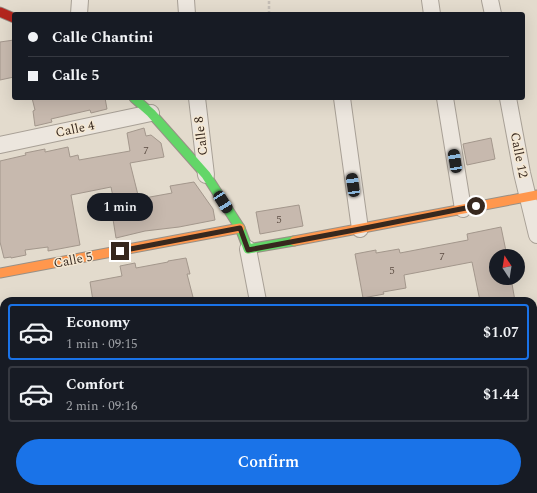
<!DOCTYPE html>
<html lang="en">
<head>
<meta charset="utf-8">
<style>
  body { margin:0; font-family:Spectral,serif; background:#242831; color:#f1f3f6; height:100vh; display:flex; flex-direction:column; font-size:15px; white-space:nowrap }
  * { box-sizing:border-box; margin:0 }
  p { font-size:13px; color:#9ea1a6 }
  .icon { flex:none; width:22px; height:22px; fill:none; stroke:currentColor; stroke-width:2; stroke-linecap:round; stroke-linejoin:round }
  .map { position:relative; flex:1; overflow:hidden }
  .side { position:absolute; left:0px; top:297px; width:537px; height:196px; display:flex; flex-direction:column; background:#171b24; border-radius:12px 12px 0 0; box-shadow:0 4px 16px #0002 }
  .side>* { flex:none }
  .guide { position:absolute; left:12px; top:12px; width:513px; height:88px; border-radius:4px; box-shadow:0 4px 16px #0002; display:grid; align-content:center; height:88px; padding:0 16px; background:#171b24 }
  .needle { width:26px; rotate:348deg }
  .buttons { position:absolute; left:489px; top:249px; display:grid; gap:8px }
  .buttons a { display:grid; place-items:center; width:36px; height:36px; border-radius:50%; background:#171b24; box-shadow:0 4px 16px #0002; font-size:20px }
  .end { position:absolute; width:18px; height:18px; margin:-9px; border:5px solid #37281e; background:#fff; box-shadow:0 0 0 2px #fff }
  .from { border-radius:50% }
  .bubble { position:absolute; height:28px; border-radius:14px; background:#171b24; box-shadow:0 4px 16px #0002; font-size:13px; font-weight:600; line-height:28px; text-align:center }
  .car { position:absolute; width:12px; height:24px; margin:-12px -6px; border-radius:5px; box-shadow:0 0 3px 1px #0007; background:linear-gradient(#222 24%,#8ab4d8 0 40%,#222 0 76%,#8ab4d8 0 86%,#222 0) }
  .guide b { display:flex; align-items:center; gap:14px; height:38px; font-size:15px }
  .guide b+b { border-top:1px solid #363941 }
  .guide i { width:10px; height:10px; background:#f1f3f6 }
  ul { padding:7px 0 0; list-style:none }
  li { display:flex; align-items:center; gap:12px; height:56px; margin:0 8px 6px; padding:0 8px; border:2px solid #363941; border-radius:4px }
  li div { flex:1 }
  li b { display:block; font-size:15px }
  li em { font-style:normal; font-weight:600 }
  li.active { border-color:#1a73e8 }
  li>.icon { width:36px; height:36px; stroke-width:1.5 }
  .action { display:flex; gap:8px; margin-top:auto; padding:8px 16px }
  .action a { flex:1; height:46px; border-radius:24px; background:#1a73e8; color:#fff; font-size:16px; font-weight:600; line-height:46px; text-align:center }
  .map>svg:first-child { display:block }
  .building { fill:#c7b9ae; stroke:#a3978c }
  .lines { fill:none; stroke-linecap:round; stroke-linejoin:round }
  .street-casing { stroke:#a8a096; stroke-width:18 }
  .fast-casing { stroke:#989086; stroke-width:11 }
  .slow-casing { stroke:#989086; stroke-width:11 }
  .jam-casing { stroke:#989086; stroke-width:11 }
  .path { stroke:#c4bdb5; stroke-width:2.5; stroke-dasharray:3 2; stroke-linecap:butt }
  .street { stroke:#ece6de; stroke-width:16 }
  .fast { stroke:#63d668; stroke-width:9 }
  .slow { stroke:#ff974d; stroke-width:9 }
  .jam { stroke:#b3261e; stroke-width:9 }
  .route { stroke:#37281e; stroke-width:5 }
  .labels { text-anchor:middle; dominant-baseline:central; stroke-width:3; stroke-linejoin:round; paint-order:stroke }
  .number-label { font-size:11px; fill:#5b4c42 }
  .street-label { font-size:13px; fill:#37281e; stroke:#f5e8d3 }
</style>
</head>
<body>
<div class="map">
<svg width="537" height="493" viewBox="0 0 537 493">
  <rect width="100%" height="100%" fill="#e3dbcd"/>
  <g class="building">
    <polygon points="14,40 14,77 0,80 0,42"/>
    <polygon points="32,98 105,98 107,109 91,113 90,110 51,119 52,122 35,126 33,111 35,110"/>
    <polygon points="144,128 146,136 151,135 161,143 164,157 130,163 139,199 172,193 170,186 194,182 213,209 215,220 179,227 145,231 116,238 112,213 116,212 111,187 71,195 80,245 48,251 48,247 25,250 26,255 11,258 11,257 4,258 0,242 0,161 26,155 25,153 45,149 45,152 68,147 70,157 78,155 79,160 130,151 127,133"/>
    <polygon points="491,138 495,159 467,165 463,144"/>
    <polygon points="299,205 303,226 260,234 256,212"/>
    <polygon points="501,227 507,256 496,256 496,278 511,278 515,301 480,301 472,262 404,275 406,288 383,292 384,294 363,298 355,254 376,250 376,253 399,249 400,253 468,240 467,234"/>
    <polygon points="186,258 190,274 187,274 194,301 93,301 90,282 122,276 120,266 135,263 136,268 168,262 168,261"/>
  </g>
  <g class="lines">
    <defs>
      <g id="street">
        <polyline points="186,0 187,14"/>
        <polyline points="430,0 432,14"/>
        <polyline points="490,0 493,14"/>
        <polyline points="79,14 80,0"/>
        <polyline points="197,98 206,175"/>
        <polyline points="342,98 360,229"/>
        <polyline points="445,98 463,209"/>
        <polyline points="508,98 522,173 537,235"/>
        <polyline points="0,145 151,113"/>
        <polyline points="248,249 258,301"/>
        <polyline points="0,347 4,366"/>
        <polyline points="0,409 4,408"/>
        <polyline points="232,493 241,491 245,489"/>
      </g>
      <polyline id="fast" points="134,98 151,113 206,175 240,228 248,249 294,241"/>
      <g id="slow">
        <polyline points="294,241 537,195"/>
        <polyline points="0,273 240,228"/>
      </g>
      <polyline id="jam" points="0,12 14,18"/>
    </defs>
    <use href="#street" class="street-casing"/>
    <use href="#fast" class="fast-casing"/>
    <use href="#slow" class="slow-casing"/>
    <use href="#jam" class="jam-casing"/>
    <polyline class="path" points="269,14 269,0"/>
    <use href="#street" class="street"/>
    <use href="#fast" class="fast"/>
    <use href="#slow" class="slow"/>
    <use href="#jam" class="jam"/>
  </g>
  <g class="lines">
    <polyline class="route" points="120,251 240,228 248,250 360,229 476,206"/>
  </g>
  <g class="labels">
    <g class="number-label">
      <text x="146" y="150">7</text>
      <text x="279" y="219">5</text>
      <text x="442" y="256">7</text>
      <text x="392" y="270">5</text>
    </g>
    <g class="street-label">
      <text transform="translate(75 129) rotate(-12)">Calle 4</text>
      <text transform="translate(201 136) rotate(-97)">Calle 8</text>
      <text transform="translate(519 155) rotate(79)">Calle 12</text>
      <text transform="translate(73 260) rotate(-11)">Calle 5</text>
    </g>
  </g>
</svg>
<div class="buttons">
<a><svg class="needle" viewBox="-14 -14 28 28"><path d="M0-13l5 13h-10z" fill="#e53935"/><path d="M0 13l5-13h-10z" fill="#9ea1a6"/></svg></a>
</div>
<i class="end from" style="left:476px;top:206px"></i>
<i class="end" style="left:120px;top:251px"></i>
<div class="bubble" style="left:87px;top:193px;width:66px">1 min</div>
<i class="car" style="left:455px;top:161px;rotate:351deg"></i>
<i class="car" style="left:353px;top:185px;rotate:352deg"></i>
<i class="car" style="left:223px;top:202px;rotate:147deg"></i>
<div class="guide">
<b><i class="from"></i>Calle Chantini</b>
<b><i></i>Calle 5</b>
</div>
<section class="side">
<ul>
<li class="active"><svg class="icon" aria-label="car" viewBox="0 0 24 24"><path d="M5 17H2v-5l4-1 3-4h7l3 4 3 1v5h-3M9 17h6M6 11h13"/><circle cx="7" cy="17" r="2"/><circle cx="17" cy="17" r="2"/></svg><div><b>Economy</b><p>1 min · 09:15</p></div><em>$1.07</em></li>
<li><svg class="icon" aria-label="car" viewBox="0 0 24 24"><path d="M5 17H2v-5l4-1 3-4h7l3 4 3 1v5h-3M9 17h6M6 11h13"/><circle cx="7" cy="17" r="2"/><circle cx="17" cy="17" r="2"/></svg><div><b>Comfort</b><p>2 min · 09:16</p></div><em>$1.44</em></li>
</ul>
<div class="action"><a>Confirm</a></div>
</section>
</div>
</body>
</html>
